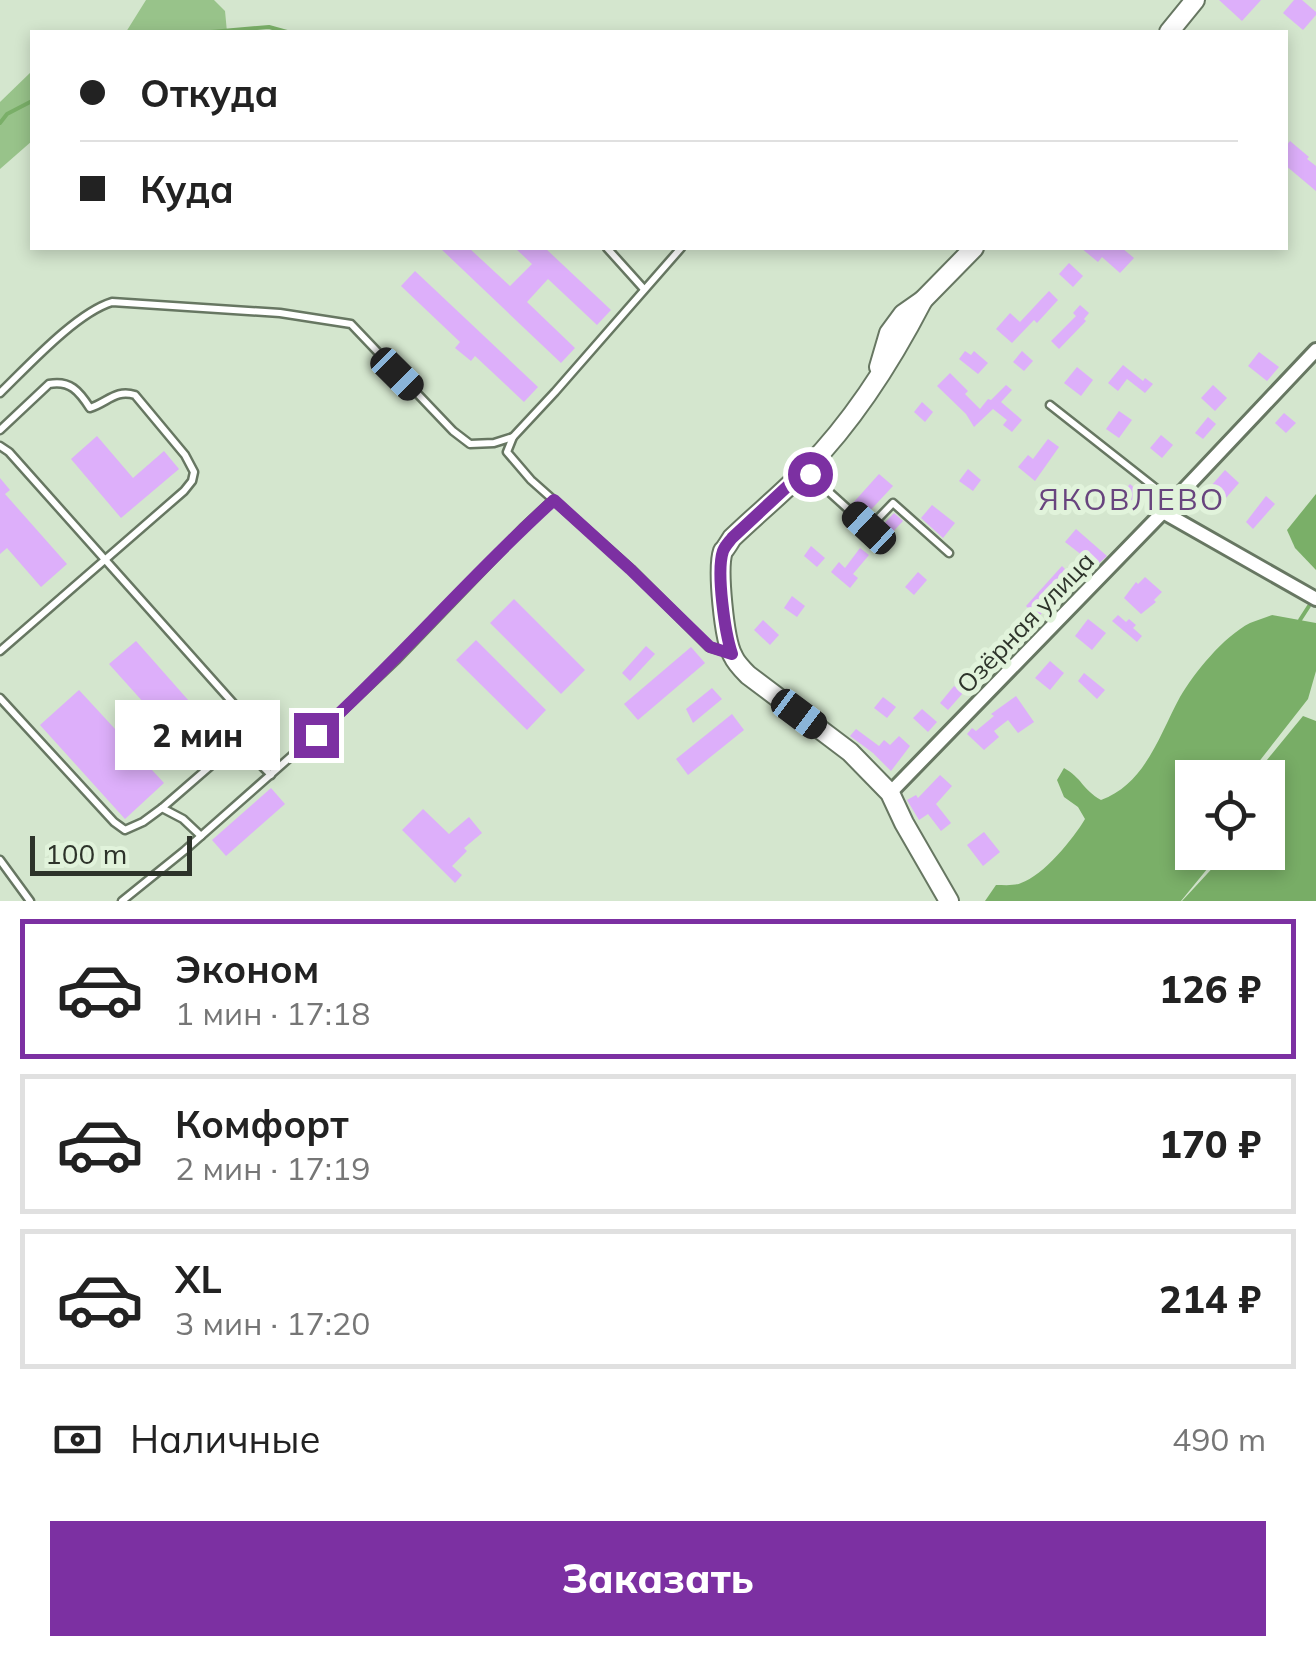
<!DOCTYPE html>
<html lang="ru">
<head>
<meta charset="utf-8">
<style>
  body { margin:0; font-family:Mulish,sans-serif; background:#f6f6f6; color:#222; height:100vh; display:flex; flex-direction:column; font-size:38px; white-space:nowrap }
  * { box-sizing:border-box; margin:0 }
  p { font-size:32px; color:#767676 }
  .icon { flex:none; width:55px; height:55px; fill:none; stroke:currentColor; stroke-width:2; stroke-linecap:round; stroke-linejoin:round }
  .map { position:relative; height:901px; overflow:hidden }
  .drawer { display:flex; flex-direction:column; background:#fff; flex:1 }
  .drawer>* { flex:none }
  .guide { position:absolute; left:30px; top:30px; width:1258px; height:220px; border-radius:0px; box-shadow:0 5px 15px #0003; display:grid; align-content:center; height:220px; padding:0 50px; background:#fff }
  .controls { position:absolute; left:1175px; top:760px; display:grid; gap:20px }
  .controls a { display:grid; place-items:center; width:110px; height:110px; border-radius:0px; background:#fff; box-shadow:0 5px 15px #0003; font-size:50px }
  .scale { position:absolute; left:30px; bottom:25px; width:162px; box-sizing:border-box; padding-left:10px; border:5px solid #2d332a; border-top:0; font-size:28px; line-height:35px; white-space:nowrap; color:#2d332a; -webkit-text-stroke:8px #e1f3db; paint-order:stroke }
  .end { position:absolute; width:45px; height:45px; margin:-22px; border:12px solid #7c30a2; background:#fff; box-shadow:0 0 0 5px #fff }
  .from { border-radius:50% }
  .bubble { position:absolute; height:70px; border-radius:0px; background:#fff; box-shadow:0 5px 15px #0003; font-size:32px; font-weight:800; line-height:70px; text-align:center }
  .car { position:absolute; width:30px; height:60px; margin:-30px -15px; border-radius:12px; box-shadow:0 0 8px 2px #0007; background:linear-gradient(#222 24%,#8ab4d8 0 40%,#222 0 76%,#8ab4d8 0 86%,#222 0) }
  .guide b { display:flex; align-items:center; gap:35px; height:95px; font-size:38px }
  .guide b+b { border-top:2px solid #e0e0e0 }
  .guide i { width:25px; height:25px; background:#222 }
  ul { padding:18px 0 0; list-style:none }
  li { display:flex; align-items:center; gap:30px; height:140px; margin:0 20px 15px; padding:0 30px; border:5px solid #e0e0e0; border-radius:0px }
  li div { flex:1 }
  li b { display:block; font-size:38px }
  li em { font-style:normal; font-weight:800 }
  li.active { border-color:#7c30a2 }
  li>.icon { width:90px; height:90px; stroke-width:1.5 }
  .pay { display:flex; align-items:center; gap:25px; height:110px; padding:0 50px; font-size:38px }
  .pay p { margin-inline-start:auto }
  .button { display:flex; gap:20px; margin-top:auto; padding:20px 50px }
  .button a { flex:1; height:115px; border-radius:0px; background:#7c30a2; color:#fff; font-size:40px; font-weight:800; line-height:115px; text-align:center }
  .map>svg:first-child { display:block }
  .green { fill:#98c38a }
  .forest { fill:#78ad66 }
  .water { fill:#7aaf68 }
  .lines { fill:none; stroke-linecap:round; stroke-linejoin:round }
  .stream { stroke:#7aaf68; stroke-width:4 }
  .building { fill:#ddaffa }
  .lane-casing { stroke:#677762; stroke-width:11 }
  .street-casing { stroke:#677762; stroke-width:18 }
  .secondary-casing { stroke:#677762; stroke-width:22 }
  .lane { stroke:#fff; stroke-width:6 }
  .street { stroke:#fff; stroke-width:12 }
  .secondary { stroke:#fff; stroke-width:18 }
  .route { stroke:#7c30a2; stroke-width:12 }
  .labels { text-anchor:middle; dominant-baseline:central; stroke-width:10; stroke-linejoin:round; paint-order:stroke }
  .street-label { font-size:25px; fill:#2d332a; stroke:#e1f3db }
  .quarter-label { font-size:30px; letter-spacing:2.5px; fill:#68447e; stroke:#e1f3db }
</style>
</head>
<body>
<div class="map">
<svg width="1316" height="901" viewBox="0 0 1316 901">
  <rect width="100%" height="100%" fill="#d4e6ce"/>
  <g class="green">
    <polygon points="146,0 214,0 225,11 227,32 126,32"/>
    <polygon points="32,71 32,141 0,169 0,102"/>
  </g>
  <polygon class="forest" points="1303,716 1316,721 1316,901 1182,901 1219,861 1223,853 1268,852 1268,778 1253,777"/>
  <g class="water">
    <polygon points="1316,494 1316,570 1295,548 1287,530"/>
    <path d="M1272,615L1316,623V671L1308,699L1247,777L1192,778V852L1217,853L1212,863L1181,901H985L996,885C1004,885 1015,886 1021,883C1043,876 1074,838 1085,819L1078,807L1064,797L1057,780L1064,768C1082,778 1082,789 1101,800C1145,784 1159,736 1180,697C1195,672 1223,637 1250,623C1257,620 1265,618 1272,615Z"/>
  </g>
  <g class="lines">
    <g class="stream">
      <polyline points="211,32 269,27 287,32"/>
      <polyline points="0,123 7,114 32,101"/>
      <polyline points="1300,620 1309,606"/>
    </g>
  </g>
  <g class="building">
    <polygon points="1219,0 1261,0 1242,21"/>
    <polygon points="1294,0 1302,0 1316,12 1316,15 1303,30 1283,13"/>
    <polygon points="1290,141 1309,157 1307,159 1316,166 1316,191 1285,165 1285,147"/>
    <polygon points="440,248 469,248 510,286 532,264 515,248 545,248 611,310 597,325 548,279 527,302 575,348 561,363"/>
    <polygon points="1081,248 1122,248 1134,258 1120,273 1102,257 1098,262"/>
    <polygon points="1069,263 1083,276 1073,287 1059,274"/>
    <polygon points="415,271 538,387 524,402 475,356 471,361 455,348 460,342 401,286"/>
    <polygon points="1049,291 1058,300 1037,323 1034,320 1012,343 996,329 1010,313 1020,322"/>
    <polygon points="1080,305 1089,313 1084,319 1086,321 1059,349 1051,341 1076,316 1073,313"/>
    <polygon points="965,351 971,355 974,351 988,363 978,374 959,359"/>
    <polygon points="1022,351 1033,361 1024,371 1013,362"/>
    <polygon points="1259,352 1279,367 1267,381 1248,366"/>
    <polygon points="1123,365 1143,381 1145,378 1153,384 1145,393 1127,379 1118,391 1108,383"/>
    <polygon points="1077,367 1093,380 1081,396 1064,383"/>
    <polygon points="950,373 968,391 965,394 980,409 988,399 991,400 1006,385 1012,390 1001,402 1022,420 1012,432 1003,425 1007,420 993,409 974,427 966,414 937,386"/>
    <polygon points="1213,385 1227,398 1215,411 1201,398"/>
    <polygon points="922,402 933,412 925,422 914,412"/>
    <polygon points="1119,411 1132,420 1119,438 1106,429"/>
    <polygon points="1284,413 1296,423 1286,433 1275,423"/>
    <polygon points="1208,417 1216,424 1203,439 1195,433"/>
    <polygon points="1161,435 1173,445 1162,458 1150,448"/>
    <polygon points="97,436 133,478 164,451 179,469 121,518 71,459"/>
    <polygon points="1048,439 1059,447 1035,481 1018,467 1028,455 1033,459"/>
    <polygon points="968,469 981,480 973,491 959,481"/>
    <polygon points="1225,470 1239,483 1225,499 1211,486"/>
    <polygon points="879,474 893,486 866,515 853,503"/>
    <polygon points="0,478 10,490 5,494 67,564 41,587 7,548 0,554"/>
    <polygon points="1130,484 1139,492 1129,504 1119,496"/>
    <polygon points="1266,496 1275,504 1253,529 1246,522"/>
    <polygon points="932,505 955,523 943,538 921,518"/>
    <polygon points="894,513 903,521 889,536 880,528"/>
    <polygon points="1076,529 1107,556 1096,566 1065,542"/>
    <polygon points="811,546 825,558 817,567 804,556"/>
    <polygon points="860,548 869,555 853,574 858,578 850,588 831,572 839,562 845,568"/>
    <polygon points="1062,566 1075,579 1038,617 1026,606"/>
    <polygon points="918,572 927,580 914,595 905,587"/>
    <polygon points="1145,577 1162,592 1154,600 1156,602 1141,614 1124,598 1136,582 1138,584"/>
    <polygon points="792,596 805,606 797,617 784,608"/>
    <polygon points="514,599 585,670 561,694 490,623"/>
    <polygon points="1118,615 1126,622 1129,619 1136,625 1133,628 1142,636 1137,642 1112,621"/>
    <polygon points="1088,619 1106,633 1092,650 1075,636"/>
    <polygon points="763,620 779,635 770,645 754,630"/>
    <polygon points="476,640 546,710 527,730 456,660"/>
    <polygon points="136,641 219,735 193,758 159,720 129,745 164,783 125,819 40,725 79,690 115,729 144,703 109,664"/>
    <polygon points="646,646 655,654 630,681 622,673"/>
    <polygon points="691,647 705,663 638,720 624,704"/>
    <polygon points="1050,661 1064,673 1050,690 1035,678"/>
    <polygon points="1084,673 1105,690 1097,699 1078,681"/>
    <polygon points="954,686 963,693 948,710 940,703"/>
    <polygon points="712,688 722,699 693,723 686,709"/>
    <polygon points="1016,696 1034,722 1018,733 1008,720 994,731 999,737 984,750 967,734 972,728 976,731 994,716 991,714"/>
    <polygon points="883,697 896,707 887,718 874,708"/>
    <polygon points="922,709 937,722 928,732 913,718"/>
    <polygon points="732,714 744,730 688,775 676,759"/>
    <polygon points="856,729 879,746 884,740 890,745 899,736 910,746 891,771 873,753 850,736"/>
    <polygon points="940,775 952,786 936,804 951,823 941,831 928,814 919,820 907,800 916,795 918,798"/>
    <polygon points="271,788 285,804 226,856 212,840"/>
    <polygon points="423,809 449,834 469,817 482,833 464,848 467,851 452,866 462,875 455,883 402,830"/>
    <polygon points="984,832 1000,852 983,866 967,845"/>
  </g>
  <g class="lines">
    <defs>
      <g id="lane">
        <polyline points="607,248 643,288"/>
        <polyline points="681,248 555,392 513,437 507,452 531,480 631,569 709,647 726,652"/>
        <path d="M0,393C28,366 76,313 112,302L280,313L351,324L453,431L470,444L494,443L513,437"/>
        <polyline points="1050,405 1172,501"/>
        <path d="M0,430L49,384C70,380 79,391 90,408C108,402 116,389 135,395L185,455L194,472L192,481L184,491L0,651"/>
        <polyline points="0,446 9,452 241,712 247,726 238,742 162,808"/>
        <polyline points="806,471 869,528 893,503 949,553"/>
        <polyline points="0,698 114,822 125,830 143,822 162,808 183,819 201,836"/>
        <polyline points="238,742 271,775"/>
        <polyline points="0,860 30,901"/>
        <polyline points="122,901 184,851 338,715 397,659 523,528 553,500"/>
      </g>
      <g id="street">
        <polyline points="1163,512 1316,599"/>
        <polyline points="890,793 1163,512 1316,350"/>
      </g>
      <g id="secondary">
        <polyline points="1169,32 1195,0"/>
        <path d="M923,300C892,360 855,419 807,468C784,492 757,514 732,538C732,538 724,551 723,551C717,568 724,640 733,656C736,663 742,669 748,675L850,752L890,793L904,823L949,901"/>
        <polyline points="879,367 889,333 903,314 923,300 974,248"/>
      </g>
    </defs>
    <use href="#lane" class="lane-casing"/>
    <use href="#street" class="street-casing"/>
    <use href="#secondary" class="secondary-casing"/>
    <use href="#lane" class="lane"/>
    <use href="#street" class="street"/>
    <use href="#secondary" class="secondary"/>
  </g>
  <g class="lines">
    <path class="route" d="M316,735C399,660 471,575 554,500L630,569L710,647L732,654C725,633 716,572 723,551C725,546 729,542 732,538L805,470L810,474"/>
  </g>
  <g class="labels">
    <g class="street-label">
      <text transform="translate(1025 622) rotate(-46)">Озёрная улица</text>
    </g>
    <g class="quarter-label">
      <text x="1132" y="499">ЯКОВЛЕВО</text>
    </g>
  </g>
</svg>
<div class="controls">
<a><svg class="icon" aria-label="locate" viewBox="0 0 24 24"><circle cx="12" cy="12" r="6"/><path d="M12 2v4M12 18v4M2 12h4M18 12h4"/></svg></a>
</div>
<div class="scale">100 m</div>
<i class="end from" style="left:810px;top:474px"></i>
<i class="end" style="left:316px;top:735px"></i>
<div class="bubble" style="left:115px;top:700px;width:165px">2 мин</div>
<i class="car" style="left:397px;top:374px;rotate:135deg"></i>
<i class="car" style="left:869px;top:528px;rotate:313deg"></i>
<i class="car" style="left:799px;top:714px;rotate:127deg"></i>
<div class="guide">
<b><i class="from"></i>Откуда</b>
<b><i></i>Куда</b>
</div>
</div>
<section class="drawer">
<ul>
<li class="active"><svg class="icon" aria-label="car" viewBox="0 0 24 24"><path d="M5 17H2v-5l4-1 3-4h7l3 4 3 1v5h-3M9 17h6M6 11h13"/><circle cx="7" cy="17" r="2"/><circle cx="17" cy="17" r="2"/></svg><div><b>Эконом</b><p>1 мин · 17:18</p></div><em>126 ₽</em></li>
<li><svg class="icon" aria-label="car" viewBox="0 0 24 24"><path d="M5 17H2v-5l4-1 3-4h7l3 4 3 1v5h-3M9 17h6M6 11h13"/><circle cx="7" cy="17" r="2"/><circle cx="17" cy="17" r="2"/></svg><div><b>Комфорт</b><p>2 мин · 17:19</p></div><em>170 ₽</em></li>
<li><svg class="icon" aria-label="car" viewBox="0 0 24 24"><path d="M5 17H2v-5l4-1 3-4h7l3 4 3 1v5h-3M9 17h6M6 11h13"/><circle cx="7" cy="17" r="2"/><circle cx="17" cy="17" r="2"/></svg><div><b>XL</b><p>3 мин · 17:20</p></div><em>214 ₽</em></li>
</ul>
<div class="pay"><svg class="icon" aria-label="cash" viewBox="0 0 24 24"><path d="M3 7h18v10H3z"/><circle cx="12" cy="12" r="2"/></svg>Наличные<p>490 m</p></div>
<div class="button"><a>Заказать</a></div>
</section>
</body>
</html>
